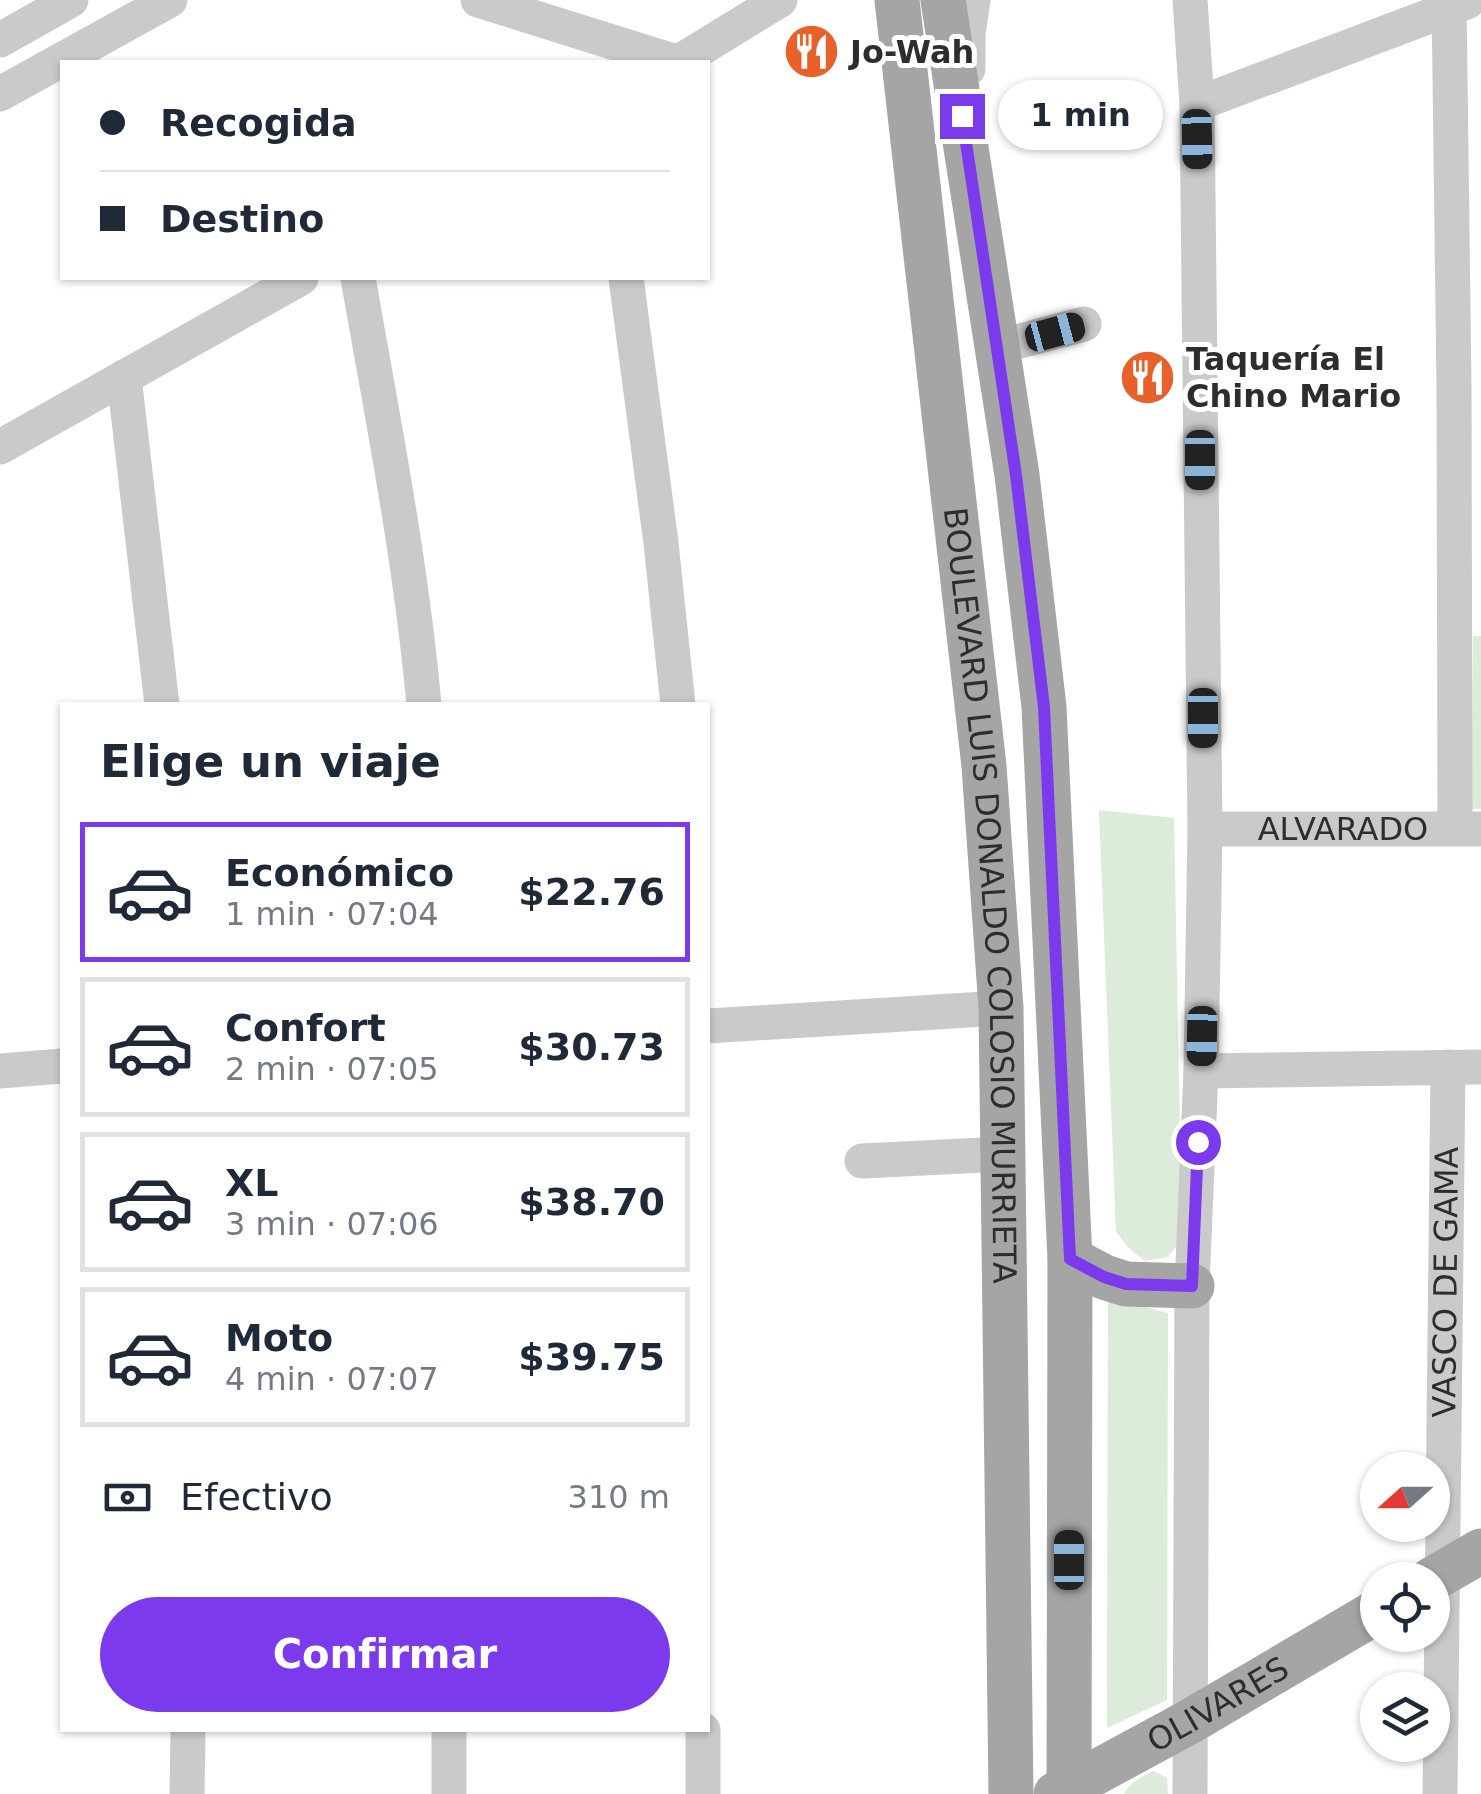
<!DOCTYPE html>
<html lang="es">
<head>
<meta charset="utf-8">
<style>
  body { margin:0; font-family:"DejaVu Sans",sans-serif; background:#f2f2f3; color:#1f2937; height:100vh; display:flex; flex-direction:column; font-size:38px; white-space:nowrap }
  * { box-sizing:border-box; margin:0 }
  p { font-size:32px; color:#747a83 }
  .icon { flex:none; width:55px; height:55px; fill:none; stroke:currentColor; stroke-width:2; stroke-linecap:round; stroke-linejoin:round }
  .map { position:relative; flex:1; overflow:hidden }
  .drawer { position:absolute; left:60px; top:702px; width:650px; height:1030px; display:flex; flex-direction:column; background:#fff; border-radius:0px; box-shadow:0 2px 8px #0004 }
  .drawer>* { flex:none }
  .top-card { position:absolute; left:60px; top:60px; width:650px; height:220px; border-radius:0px; box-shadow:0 2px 8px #0004; display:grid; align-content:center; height:220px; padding:0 40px; background:#fff }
  .needle { width:65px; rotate:249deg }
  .buttons { position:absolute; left:1360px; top:1452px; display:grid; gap:20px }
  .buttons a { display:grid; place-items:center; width:90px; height:90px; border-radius:50%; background:#fff; box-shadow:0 2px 8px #0004; font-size:50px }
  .end { position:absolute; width:45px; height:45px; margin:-22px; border:12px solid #7c3aed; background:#fff; box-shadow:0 0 0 5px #fff }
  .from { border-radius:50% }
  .bubble { position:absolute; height:70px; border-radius:35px; background:#fff; box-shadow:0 2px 8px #0004; font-size:32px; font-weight:700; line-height:70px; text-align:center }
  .car { position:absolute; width:30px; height:60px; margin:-30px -15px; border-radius:12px; box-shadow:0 0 8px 2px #0007; background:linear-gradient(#222 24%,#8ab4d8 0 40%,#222 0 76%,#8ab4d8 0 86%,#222 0) }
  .top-card b { display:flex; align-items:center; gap:35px; height:95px; font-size:38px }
  .top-card b+b { border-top:2px solid #e0e1e3 }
  .top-card i { width:25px; height:25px; background:#1f2937 }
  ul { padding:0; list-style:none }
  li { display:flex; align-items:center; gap:30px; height:140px; margin:0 20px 15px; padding:0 20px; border:5px solid #e0e1e3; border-radius:0px }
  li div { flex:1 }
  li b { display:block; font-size:38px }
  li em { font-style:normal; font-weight:700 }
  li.selected { border-color:#7c3aed }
  li>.icon { width:90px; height:90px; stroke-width:1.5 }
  h2 { padding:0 40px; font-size:45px; line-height:120px }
  .pay { display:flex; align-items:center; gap:25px; height:110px; padding:0 40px; font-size:38px }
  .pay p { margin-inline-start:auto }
  .button { display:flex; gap:20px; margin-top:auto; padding:20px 40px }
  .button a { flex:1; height:115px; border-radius:60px; background:#7c3aed; color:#fff; font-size:40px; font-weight:700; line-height:115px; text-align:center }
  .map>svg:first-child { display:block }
  .green { fill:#ddebda }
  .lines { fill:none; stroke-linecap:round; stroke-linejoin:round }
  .minor { stroke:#cacaca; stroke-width:35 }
  .major { stroke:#a5a5a5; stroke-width:45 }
  .route { stroke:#7c3aed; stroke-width:12 }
  .labels { text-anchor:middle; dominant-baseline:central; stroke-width:10; stroke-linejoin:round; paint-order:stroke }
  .poi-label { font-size:32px; font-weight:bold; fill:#2d2d2d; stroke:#fff; text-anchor:start }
  .street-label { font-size:32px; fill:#2d2d2d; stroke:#fff }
</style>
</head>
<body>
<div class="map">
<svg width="1481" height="1794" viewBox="0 0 1481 1794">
  <rect width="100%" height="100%" fill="#fff"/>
  <g class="green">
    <polygon points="1473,636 1481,636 1481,809 1471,809"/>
    <polygon points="1099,810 1174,818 1182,1241 1167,1257 1145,1261 1130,1249 1116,1232"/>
    <polygon points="1108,1297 1168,1313 1167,1700 1107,1728"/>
    <path d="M1154,1771L1167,1778L1168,1794H1124C1130,1782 1142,1776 1154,1771Z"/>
  </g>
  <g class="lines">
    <g class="minor">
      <polyline points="478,0 676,62"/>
      <polyline points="1190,0 1197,104 1205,829 1201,1071 1192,1286 1190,1794"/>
      <polyline points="1449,0 1454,386 1455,828"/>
      <polyline points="0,40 71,0"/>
      <polyline points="679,62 780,0"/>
      <polyline points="968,69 968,34 973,0"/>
      <polyline points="0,94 170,0"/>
      <polyline points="1197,104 1467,2"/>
      <path d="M358,278C383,420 411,561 424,705"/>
      <polyline points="626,278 661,543 678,705"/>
      <polyline points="998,347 1084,324"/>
      <polyline points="124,377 162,705"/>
      <polyline points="0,447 301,278"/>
      <path id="s1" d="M1205,829H1481"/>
      <polyline points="708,1026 1001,1008"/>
      <polyline points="0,1071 62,1066"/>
      <polyline points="1201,1071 1481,1067"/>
      <polyline points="862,1161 1003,1154"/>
      <polyline points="187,1794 188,1730"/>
      <polyline points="449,1794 449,1730"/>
      <polyline points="703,1794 703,1730"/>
      <path id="s2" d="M1440,1794L1448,1067"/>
    </g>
    <g class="major">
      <path id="s3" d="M897,0L984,766L1001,1008L1011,1794"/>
      <polyline points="943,0 1017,475 1044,707 1070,1259 1069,1794"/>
      <polyline points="1070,1259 1104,1277 1126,1284 1192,1286"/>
      <polyline points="1431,1580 1481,1551"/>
      <path id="s4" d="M1056,1794L1189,1722L1378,1611"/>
    </g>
  </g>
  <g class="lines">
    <polyline class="route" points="962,116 1016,475 1044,707 1070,1259 1104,1277 1126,1284 1192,1286 1198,1142"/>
  </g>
  <defs>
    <symbol id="restaurant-disc" viewBox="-11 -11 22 22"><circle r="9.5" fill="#e8612a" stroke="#fff"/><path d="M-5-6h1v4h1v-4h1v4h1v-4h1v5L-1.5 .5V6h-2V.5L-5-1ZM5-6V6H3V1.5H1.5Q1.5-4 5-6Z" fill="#fff"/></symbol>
  </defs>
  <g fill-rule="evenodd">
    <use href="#restaurant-disc" x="780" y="20" width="63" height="63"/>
    <use href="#restaurant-disc" x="1116" y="346" width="63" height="63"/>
  </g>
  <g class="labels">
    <g class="poi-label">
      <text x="850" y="52">Jo-Wah</text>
      <text x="1186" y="359">Taquería El<tspan x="1186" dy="37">Chino Mario</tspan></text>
    </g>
    <g class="street-label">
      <text stroke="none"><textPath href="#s1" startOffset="138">ALVARADO</textPath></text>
      <text stroke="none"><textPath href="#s3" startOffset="900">BOULEVARD LUIS DONALDO COLOSIO MURRIETA</textPath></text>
      <text stroke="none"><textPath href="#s2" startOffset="512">VASCO DE GAMA</textPath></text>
      <text stroke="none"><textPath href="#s4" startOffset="185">OLIVARES</textPath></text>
    </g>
  </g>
</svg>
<div class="buttons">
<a><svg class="needle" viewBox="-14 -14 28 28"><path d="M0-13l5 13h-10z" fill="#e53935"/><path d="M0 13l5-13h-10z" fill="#747a83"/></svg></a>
<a><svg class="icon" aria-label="locate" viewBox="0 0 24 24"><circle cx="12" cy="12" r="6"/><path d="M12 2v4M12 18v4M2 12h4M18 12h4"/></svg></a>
<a><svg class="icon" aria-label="layers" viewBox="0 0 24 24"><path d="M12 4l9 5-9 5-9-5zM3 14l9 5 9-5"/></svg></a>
</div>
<i class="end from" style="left:1198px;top:1142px"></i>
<i class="end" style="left:962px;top:116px"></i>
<div class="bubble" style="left:998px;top:80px;width:165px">1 min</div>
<i class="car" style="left:1197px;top:139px;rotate:179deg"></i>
<i class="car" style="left:1055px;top:332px;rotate:75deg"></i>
<i class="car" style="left:1200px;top:460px;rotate:180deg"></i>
<i class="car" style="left:1203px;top:718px;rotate:180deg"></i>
<i class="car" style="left:1202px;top:1036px;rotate:181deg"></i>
<i class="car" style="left:1069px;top:1560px;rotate:0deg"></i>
<div class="top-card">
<b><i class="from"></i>Recogida</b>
<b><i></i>Destino</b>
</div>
<section class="drawer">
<h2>Elige un viaje</h2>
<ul>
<li class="selected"><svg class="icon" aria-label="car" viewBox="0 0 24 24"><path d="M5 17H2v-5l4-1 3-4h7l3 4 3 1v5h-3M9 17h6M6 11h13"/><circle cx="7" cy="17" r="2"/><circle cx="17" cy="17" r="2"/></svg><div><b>Económico</b><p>1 min · 07:04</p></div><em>$22.76</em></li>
<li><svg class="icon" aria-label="car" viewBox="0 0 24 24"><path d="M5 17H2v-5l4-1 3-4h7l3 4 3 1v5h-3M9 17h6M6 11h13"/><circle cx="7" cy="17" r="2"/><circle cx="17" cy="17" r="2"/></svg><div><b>Confort</b><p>2 min · 07:05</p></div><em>$30.73</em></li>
<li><svg class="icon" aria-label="car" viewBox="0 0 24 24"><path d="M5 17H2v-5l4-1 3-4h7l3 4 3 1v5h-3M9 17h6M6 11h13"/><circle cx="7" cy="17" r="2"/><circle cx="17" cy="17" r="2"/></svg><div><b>XL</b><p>3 min · 07:06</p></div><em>$38.70</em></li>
<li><svg class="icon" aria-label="car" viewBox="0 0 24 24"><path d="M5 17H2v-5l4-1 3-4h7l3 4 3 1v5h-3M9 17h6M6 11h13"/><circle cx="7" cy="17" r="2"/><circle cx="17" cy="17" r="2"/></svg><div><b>Moto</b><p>4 min · 07:07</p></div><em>$39.75</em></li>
</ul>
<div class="pay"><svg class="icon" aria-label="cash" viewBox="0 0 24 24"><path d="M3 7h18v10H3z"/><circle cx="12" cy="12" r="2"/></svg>Efectivo<p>310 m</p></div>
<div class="button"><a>Confirmar</a></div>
</section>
</div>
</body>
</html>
